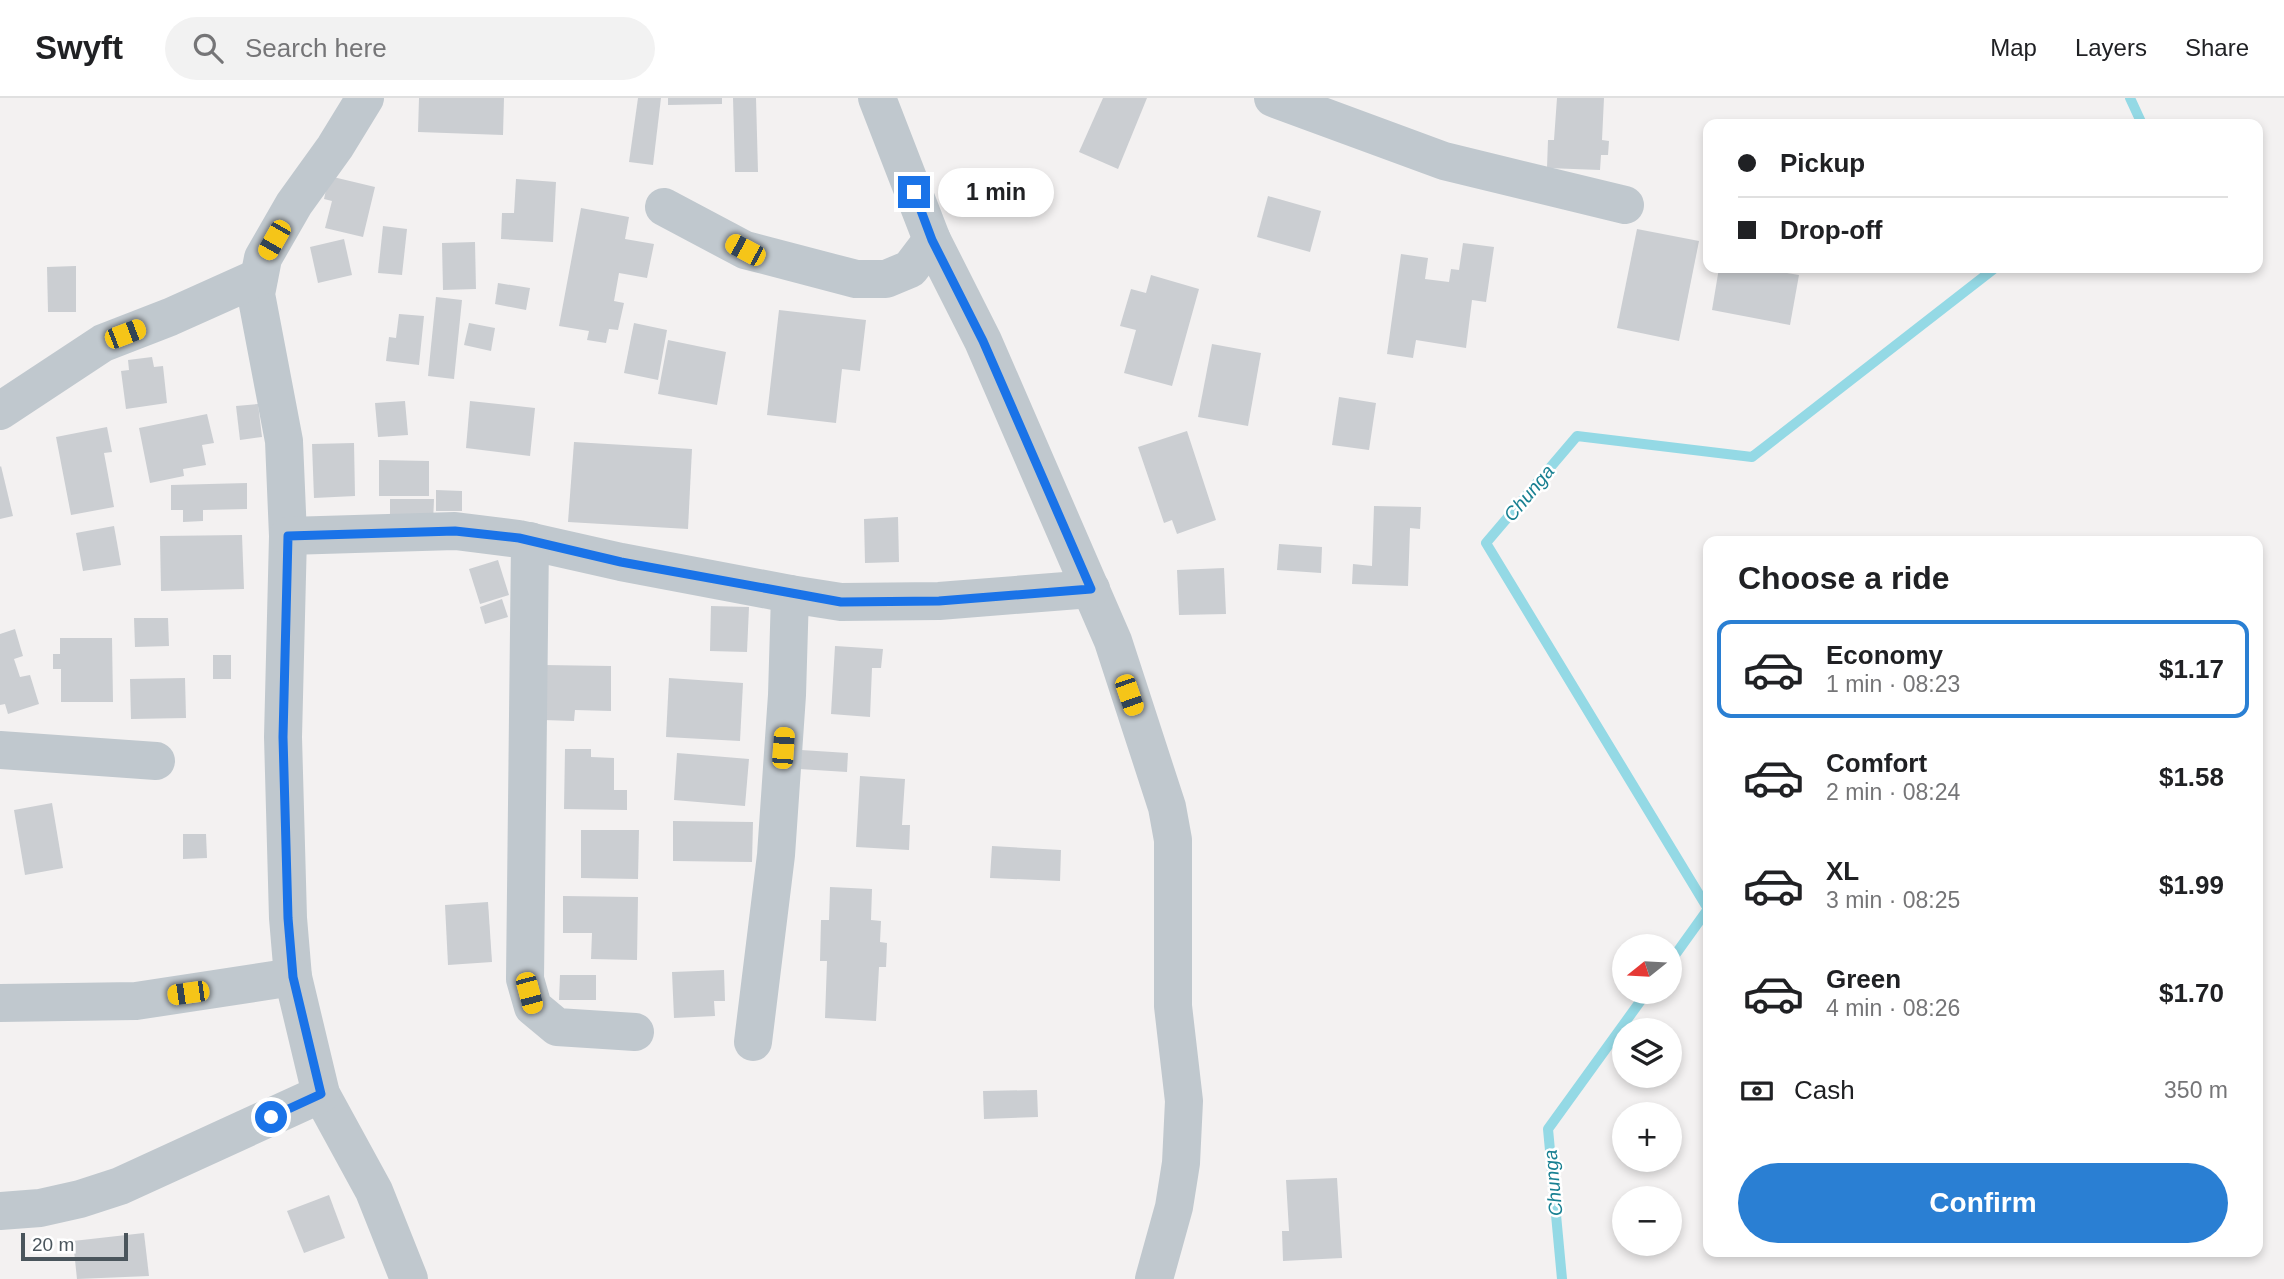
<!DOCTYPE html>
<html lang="en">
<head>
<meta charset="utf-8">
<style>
  body { margin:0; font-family:Arial,sans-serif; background:#f2f2f2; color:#202124; height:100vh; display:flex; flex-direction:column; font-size:26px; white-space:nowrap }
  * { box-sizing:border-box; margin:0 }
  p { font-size:23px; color:#757577 }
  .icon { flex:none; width:38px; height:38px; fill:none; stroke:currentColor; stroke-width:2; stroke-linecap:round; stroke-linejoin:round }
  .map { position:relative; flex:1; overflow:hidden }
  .details { position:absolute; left:1703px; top:438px; width:560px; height:721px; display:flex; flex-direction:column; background:#fff; border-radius:14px; box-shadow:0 4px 10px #0003 }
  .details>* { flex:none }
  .top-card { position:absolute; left:1703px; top:21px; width:560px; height:154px; border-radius:14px; box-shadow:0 4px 10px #0003; display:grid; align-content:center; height:154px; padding:0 35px; background:#fff }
  .needle { width:46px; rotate:252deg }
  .fabs { position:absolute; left:1612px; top:836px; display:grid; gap:14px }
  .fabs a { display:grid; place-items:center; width:70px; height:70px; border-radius:50%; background:#fff; box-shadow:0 4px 10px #0003; font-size:35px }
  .scale { position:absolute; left:21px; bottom:18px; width:107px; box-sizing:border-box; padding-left:7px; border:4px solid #4a555c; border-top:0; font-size:19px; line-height:24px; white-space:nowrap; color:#4a555c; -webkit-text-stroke:5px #fff; paint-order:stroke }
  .end { position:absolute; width:32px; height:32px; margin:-16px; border:9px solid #1a73e8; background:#fff; box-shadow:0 0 0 4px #fff }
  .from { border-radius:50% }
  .bubble { position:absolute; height:49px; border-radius:24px; background:#fff; box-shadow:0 4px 10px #0003; font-size:23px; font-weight:800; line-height:49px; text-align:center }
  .car { position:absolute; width:21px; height:42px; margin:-21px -10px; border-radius:9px; box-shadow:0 0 5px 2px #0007; background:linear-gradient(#f5c518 24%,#345 0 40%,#f5c518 0 76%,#345 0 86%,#f5c518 0) }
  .top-card b { display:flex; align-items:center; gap:24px; height:66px; font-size:26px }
  .top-card b+b { border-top:2px solid #e0e0e0 }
  .top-card i { width:18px; height:18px; background:#202124 }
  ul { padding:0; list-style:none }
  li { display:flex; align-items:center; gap:21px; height:98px; margin:0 14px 10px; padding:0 21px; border:4px solid transparent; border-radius:14px }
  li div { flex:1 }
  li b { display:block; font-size:26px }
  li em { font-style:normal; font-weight:800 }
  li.on { border-color:#2a7fd3 }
  li>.icon { width:63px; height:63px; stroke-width:1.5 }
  h2 { padding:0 35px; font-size:32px; line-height:84px }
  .pay { display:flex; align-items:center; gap:18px; height:77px; padding:0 35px; font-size:26px }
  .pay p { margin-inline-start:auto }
  .primary-button { display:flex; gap:14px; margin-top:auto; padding:14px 35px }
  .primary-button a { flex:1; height:80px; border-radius:42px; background:#2a7fd3; color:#fff; font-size:28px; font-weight:800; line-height:80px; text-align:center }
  header { display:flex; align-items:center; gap:42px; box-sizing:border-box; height:98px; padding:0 35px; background:#fff; border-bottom:2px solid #e0e0e0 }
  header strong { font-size:33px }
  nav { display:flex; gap:38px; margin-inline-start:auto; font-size:24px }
  .search { width:490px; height:63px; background:#f2f2f2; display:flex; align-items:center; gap:18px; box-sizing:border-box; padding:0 24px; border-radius:38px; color:#757577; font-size:26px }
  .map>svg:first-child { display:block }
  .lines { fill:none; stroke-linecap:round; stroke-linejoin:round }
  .stream { stroke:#94d9e5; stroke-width:10 }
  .building { fill:#cbced2 }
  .minor { stroke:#c0c8ce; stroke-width:38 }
  .route { stroke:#1a73e8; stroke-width:9 }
  .labels { text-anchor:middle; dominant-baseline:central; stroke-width:5; stroke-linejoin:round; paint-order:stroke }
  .water-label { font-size:19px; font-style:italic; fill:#188092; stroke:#fff }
</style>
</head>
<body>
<header>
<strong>Swyft</strong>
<div class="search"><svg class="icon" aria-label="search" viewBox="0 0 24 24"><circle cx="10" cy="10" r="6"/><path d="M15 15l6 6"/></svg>Search here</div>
<nav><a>Map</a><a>Layers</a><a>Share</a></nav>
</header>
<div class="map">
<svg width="2284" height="1181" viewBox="0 0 2284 1181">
  <rect width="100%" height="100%" fill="#f3f1f1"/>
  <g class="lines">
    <g class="stream">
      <polyline points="2130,0 2142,26"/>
      <polyline points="1670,864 1708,811 1486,445 1577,338 1752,359 1995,170"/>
      <polyline points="1562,1181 1548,1031 1647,894"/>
    </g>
  </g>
  <g class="building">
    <polygon points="419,0 504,0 503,37 418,34"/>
    <polygon points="638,0 661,0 653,67 629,64"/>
    <polygon points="668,0 722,0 722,6 668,7"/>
    <polygon points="733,0 756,0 758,74 735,74"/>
    <polygon points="1103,0 1147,0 1118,71 1079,54"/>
    <polygon points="1557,0 1604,0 1602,42 1609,43 1608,57 1601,57 1600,72 1547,70 1548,42 1554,42"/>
    <polygon points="329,78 375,89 363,139 325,130 332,103 324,101"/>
    <polygon points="516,81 556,84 553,144 501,141 502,115 514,115"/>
    <polygon points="1268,98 1321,113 1310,154 1257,139"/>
    <polygon points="581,110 629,119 625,141 654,146 647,180 619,175 614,203 624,205 618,232 609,231 606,245 587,242 589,233 559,228"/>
    <polygon points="383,128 407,131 402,177 378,175"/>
    <polygon points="1637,131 1699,143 1679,243 1617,230"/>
    <polygon points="344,141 352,177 318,185 310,149"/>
    <polygon points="475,144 476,191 443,192 442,145"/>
    <polygon points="1463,145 1494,149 1486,204 1472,202 1466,250 1416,242 1413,260 1387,256 1401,156 1428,160 1425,181 1449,184 1451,171 1459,172"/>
    <polygon points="76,168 76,214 48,214 47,169"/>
    <polygon points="1719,170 1757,170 1799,177 1790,227 1712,212"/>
    <polygon points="1151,177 1199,191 1172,288 1124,275 1136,232 1120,228 1131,191 1146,195"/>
    <polygon points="498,185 530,190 526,212 495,206"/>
    <polygon points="436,199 462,202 454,281 428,278"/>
    <polygon points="779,212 866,222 860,273 842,271 836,325 767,317"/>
    <polygon points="399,216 424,218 419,267 386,263 389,239 396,240"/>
    <polygon points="469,225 495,230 491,253 464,247"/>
    <polygon points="634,225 667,232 658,282 624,275"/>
    <polygon points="668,242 726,254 717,307 658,296"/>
    <polygon points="1212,246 1261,255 1248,328 1198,319"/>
    <polygon points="152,259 154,269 163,268 167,305 126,311 121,273 129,272 128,262"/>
    <polygon points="1339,299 1376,305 1369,352 1332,347"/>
    <polygon points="405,303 408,337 378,339 375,305"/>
    <polygon points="470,303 535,310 530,358 466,350"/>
    <polygon points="258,306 262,339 240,342 236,308"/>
    <polygon points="207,316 214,345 202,347 206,367 183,371 184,378 150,385 139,330"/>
    <polygon points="107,329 112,354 104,355 114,409 71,417 56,339"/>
    <polygon points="1187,333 1216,422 1177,436 1172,422 1164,425 1138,349"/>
    <polygon points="574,344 692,351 688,431 568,424"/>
    <polygon points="354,345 355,398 314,400 312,346"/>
    <polygon points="379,362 429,363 429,398 379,398"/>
    <polygon points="1,368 13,418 0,421 0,369"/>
    <polygon points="247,385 247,411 203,412 203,423 183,424 183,412 171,412 171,387"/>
    <polygon points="436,392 462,393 462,413 436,413"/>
    <polygon points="390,401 434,401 433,425 390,424"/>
    <polygon points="1374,408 1421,409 1420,431 1410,430 1408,488 1352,486 1353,466 1372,468"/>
    <polygon points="898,419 899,464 865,465 864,421"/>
    <polygon points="114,428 121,467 83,473 76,435"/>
    <polygon points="242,437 244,491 161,493 160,438"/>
    <polygon points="1279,446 1322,449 1321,475 1277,472"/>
    <polygon points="498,462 509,497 480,506 469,471"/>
    <polygon points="1224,470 1226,516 1179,517 1177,472"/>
    <polygon points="502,501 508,519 485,526 480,509"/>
    <polygon points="711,508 749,509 747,554 710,553"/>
    <polygon points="134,520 168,520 169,548 135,549"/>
    <polygon points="15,531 23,558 14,561 20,579 30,577 39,606 8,616 5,606 0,607 0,536"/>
    <polygon points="60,540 112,540 113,604 61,604 61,571 53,571 53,556 60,556"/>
    <polygon points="835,548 883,551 881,570 872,570 870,619 831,616"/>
    <rect x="213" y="557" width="18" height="24"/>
    <polygon points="544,567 611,568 611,613 575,612 574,623 543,622"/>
    <polygon points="185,580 186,620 131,621 130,581"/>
    <polygon points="669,580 743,585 740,643 666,639"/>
    <polygon points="565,651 591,651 591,659 614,660 614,692 627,692 627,712 564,711"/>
    <polygon points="801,652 848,655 847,674 799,671"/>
    <polygon points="677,655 749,661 745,708 674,702"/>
    <polygon points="860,678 905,681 902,727 910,727 909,752 856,749"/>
    <polygon points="52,705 63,770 25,777 14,712"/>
    <polygon points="673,723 753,724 752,764 673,763"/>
    <polygon points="581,732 639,732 638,781 581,780"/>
    <polygon points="183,736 206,736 207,760 183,761"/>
    <polygon points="992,748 1061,752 1060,783 990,780"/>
    <polygon points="830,789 872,791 871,822 881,823 880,844 887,845 886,869 879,869 876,923 825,920 827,863 820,863 821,822 829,822"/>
    <polygon points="563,798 638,799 637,862 591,861 592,835 563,835"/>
    <polygon points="488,804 492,864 448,867 445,807"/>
    <polygon points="724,872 725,903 714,903 715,918 674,920 672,874"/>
    <polygon points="560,877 596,877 596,902 559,902"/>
    <polygon points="1037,992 1038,1019 984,1021 983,993"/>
    <polygon points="1337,1080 1342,1160 1283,1163 1282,1133 1289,1133 1286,1082"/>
    <polygon points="329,1097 345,1140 304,1155 287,1113"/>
    <polygon points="144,1135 149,1178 77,1181 73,1143"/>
  </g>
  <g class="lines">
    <g class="minor">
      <polyline points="365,0 335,49 294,106 263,160 256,196 284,343 288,438 283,639 288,820 293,879 321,996 374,1093 409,1181"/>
      <polyline points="877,0 932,142 983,243 1113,543 1167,709 1173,742 1173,908 1184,1003 1181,1065 1174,1109 1154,1181"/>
      <polyline points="1273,0 1444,63 1625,107"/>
      <polyline points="664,109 745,152 856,181 886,181 910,171 932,142"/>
      <polyline points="0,313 103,245 170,219 259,179"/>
      <polyline points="288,438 455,433 519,441 621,464 790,496"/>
      <polyline points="530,443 525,881 533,909 557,929 635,934"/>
      <polyline points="0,652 156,663"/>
      <polyline points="0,905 136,903 293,879"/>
      <polyline points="753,944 776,757 787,597 790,496 841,504 939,503 1091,491"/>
      <polyline points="0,1113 40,1110 80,1101 120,1088 321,996"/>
    </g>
  </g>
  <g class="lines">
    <polyline class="route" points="271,1019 321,996 293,879 288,820 283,639 288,438 455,433 519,440 621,464 841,504 939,503 1091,491 983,243 932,142 914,94"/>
  </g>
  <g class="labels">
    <g class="water-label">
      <text transform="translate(1529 395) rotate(-50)">Chunga</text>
      <text transform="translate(1553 1085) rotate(-95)">Chunga</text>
    </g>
  </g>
</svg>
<div class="fabs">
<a><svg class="needle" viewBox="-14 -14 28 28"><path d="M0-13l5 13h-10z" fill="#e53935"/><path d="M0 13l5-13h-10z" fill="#757577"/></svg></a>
<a><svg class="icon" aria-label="layers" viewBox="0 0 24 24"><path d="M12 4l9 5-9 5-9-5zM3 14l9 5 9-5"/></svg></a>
<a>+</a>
<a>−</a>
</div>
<div class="scale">20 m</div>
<i class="end from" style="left:271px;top:1019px"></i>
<i class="end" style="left:914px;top:94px"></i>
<div class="bubble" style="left:938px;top:70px;width:116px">1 min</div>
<i class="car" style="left:274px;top:142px;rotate:210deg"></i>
<i class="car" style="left:745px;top:152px;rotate:298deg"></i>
<i class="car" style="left:125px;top:236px;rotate:69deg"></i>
<i class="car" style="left:1129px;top:597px;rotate:161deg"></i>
<i class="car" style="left:783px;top:650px;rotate:4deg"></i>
<i class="car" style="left:188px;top:895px;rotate:262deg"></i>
<i class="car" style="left:529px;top:895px;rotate:165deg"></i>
<div class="top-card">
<b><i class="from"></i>Pickup</b>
<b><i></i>Drop-off</b>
</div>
<section class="details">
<h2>Choose a ride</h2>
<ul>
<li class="on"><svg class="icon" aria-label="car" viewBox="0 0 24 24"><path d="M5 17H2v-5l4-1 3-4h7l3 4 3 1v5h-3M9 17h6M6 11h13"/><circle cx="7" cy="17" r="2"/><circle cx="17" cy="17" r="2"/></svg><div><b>Economy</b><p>1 min · 08:23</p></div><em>$1.17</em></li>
<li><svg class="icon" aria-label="car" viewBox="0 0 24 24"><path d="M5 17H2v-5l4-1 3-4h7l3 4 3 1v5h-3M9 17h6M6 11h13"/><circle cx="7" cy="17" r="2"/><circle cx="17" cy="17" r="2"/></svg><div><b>Comfort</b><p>2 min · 08:24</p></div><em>$1.58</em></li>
<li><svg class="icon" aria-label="car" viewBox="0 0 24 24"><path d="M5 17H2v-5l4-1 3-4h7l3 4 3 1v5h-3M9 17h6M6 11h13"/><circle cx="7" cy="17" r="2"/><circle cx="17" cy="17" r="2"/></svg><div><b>XL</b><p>3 min · 08:25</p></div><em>$1.99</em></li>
<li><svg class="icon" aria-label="car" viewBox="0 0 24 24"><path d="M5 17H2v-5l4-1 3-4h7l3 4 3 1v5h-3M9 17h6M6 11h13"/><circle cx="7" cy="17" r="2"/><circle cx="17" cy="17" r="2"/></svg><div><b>Green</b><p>4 min · 08:26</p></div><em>$1.70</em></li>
</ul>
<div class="pay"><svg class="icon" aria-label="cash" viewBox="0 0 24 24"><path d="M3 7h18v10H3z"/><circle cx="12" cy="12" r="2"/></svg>Cash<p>350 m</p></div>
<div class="primary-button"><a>Confirm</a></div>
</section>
</div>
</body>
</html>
